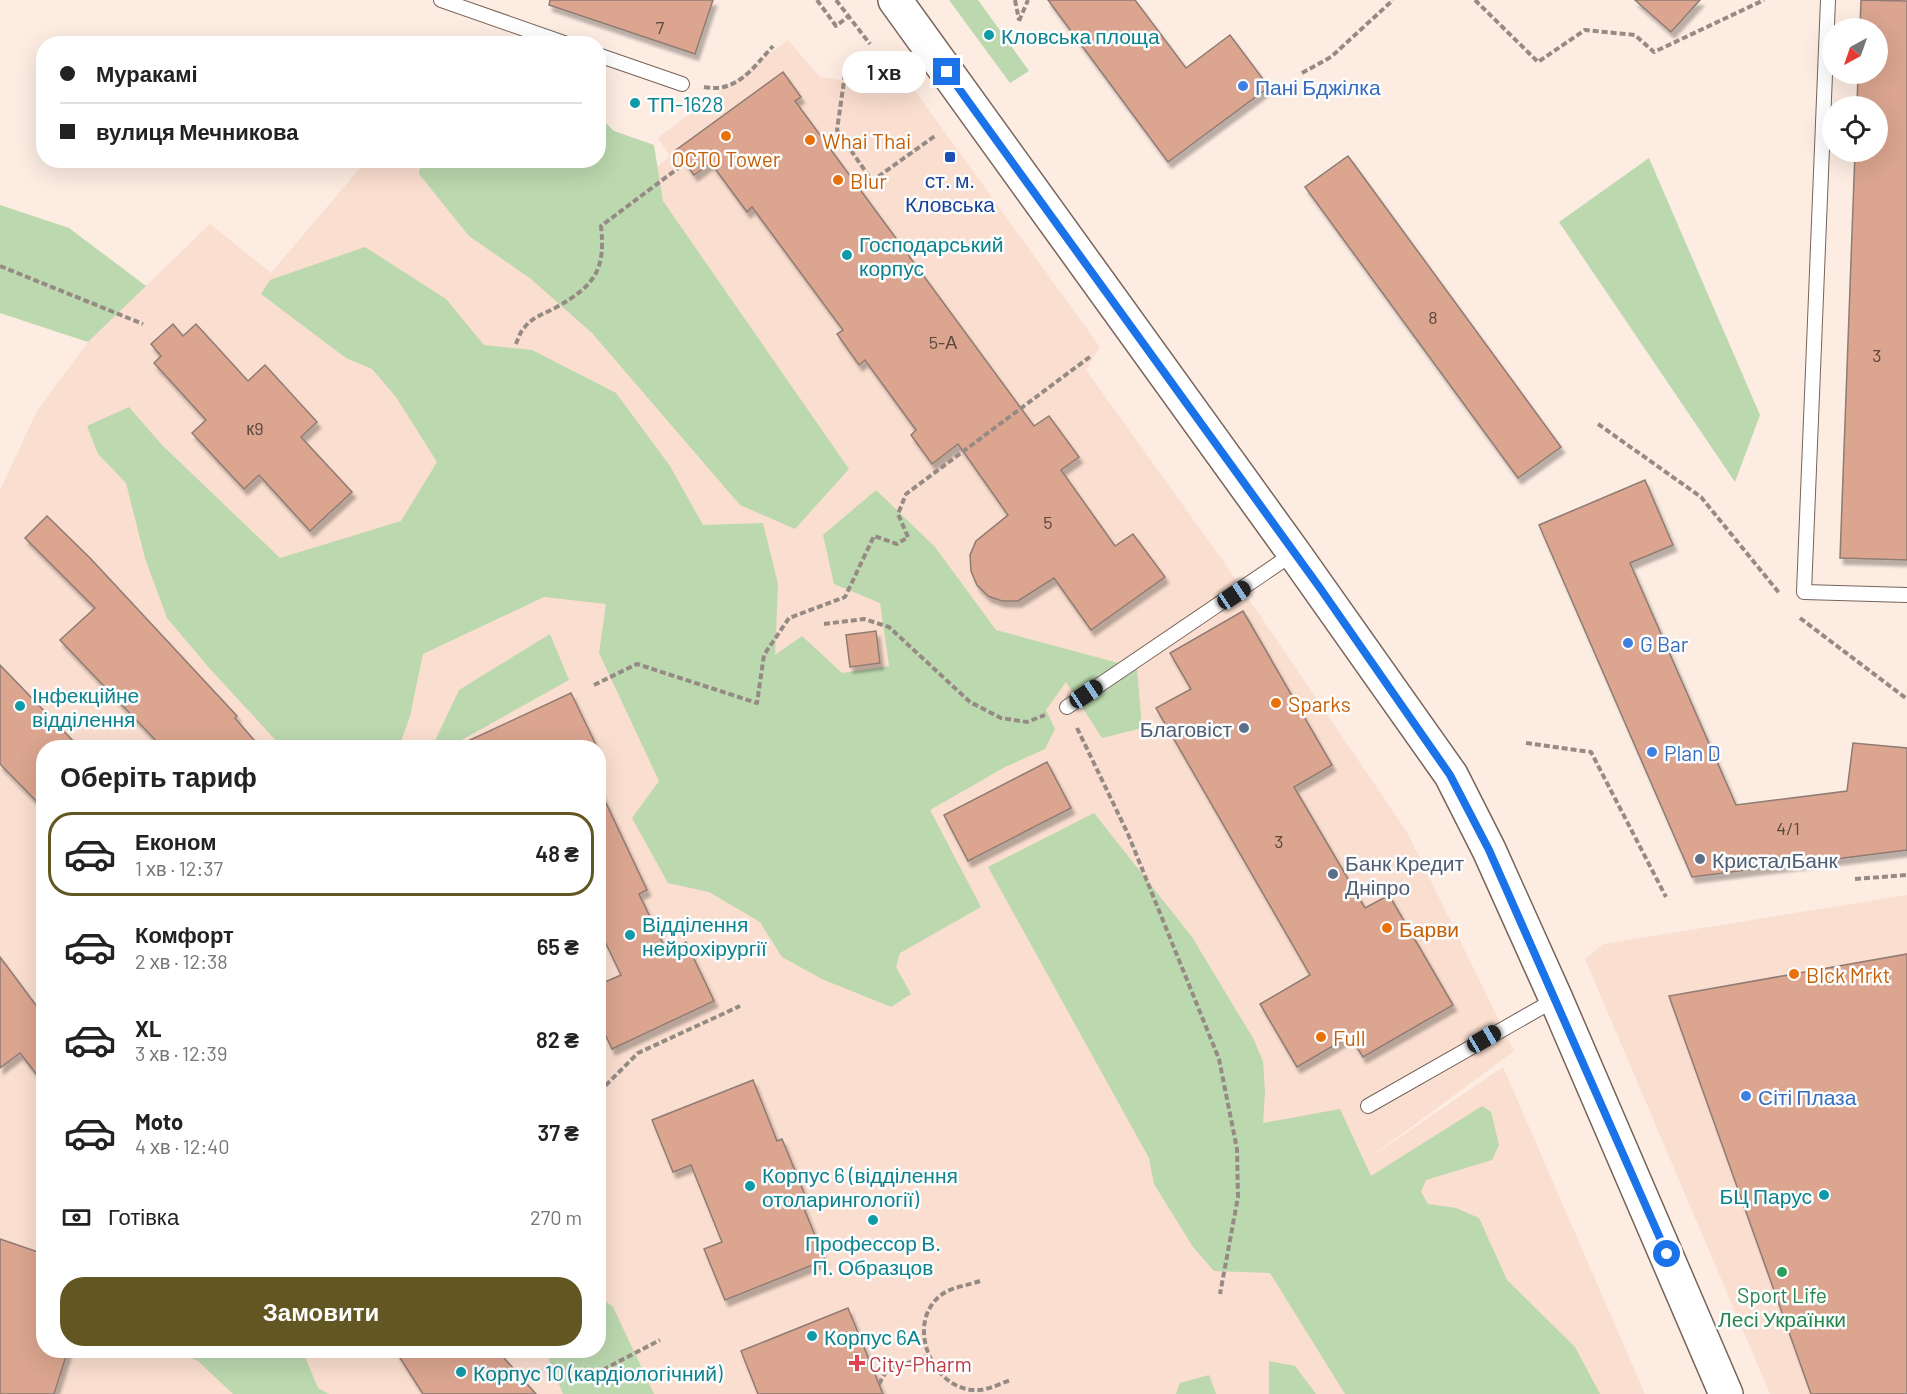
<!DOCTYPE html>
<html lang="uk">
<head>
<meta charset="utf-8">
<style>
  body { margin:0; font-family:Barlow,sans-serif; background:#f2f2f2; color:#222; height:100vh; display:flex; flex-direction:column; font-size:22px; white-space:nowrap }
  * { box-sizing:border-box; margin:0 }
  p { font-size:20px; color:#767676 }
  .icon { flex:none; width:33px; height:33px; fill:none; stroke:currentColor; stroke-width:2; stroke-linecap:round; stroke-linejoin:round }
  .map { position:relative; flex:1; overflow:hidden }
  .drawer { position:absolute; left:36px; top:740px; width:570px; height:618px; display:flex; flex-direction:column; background:#fff; border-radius:24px; box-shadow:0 6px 24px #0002 }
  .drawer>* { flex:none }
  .guide { position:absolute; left:36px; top:36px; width:570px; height:132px; border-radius:24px; box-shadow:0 6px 24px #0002; display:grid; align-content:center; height:132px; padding:0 24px; background:#fff }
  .needle { width:39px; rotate:220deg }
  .buttons { position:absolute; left:1822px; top:18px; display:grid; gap:12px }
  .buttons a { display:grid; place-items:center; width:66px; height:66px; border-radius:50%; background:#fff; box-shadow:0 6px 24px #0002; font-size:30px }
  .end { position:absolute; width:27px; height:27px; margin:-14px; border:8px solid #1a73e8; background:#fff; box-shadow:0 0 0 3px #fff }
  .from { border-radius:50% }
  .bubble { position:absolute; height:42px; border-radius:21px; background:#fff; box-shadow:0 6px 24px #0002; font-size:20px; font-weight:600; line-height:42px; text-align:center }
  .car { position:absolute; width:18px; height:36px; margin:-18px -9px; border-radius:8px; box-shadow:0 0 4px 2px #0007; background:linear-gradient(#222 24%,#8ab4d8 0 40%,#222 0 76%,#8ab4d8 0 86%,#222 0) }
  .guide b { display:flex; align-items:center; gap:21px; height:57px; font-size:22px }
  .guide b+b { border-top:2px solid #e0e0e0 }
  .guide i { width:15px; height:15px; background:#222 }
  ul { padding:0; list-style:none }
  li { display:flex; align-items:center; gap:18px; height:84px; margin:0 12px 9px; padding:0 12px; border:3px solid transparent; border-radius:24px }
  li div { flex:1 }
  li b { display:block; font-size:22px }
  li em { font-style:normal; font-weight:600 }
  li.on { border-color:#625622 }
  li>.icon { width:54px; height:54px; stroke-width:1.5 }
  h2 { padding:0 24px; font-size:27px; line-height:72px }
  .pay { display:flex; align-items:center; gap:15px; height:66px; padding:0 24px; font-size:22px }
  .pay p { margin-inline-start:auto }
  .cta { display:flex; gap:12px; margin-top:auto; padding:12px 24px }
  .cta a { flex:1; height:69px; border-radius:24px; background:#625622; color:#fff; font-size:24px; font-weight:600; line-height:69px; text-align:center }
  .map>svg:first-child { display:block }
  .built { fill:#fadecf; fill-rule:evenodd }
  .green { fill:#bbd8af }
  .building { fill:#dba58f; stroke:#8f7b73; stroke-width:1.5; filter:url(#shadow) }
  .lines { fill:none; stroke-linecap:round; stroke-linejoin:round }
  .service-casing { stroke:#76645a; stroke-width:16 }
  .tertiary-casing { stroke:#76645a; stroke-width:36 }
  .path { stroke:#968b84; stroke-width:4; stroke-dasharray:6 3; stroke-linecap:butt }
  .service { stroke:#fff; stroke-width:14 }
  .tertiary { stroke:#fff; stroke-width:33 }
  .route { stroke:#1a73e8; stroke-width:8 }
  .culture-dot { fill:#0f9aa8; stroke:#fdfdfd; stroke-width:2 }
  .shop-dot { fill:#3f7fe0; stroke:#fdfdfd; stroke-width:2 }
  .food-dot { fill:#e8710a; stroke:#fdfdfd; stroke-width:2 }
  .transit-dot { fill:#1a4fb4; stroke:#fdfdfd; stroke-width:2 }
  .service-dot { fill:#5c6f8a; stroke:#fdfdfd; stroke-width:2 }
  .leisure-dot { fill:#2e9e5b; stroke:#fdfdfd; stroke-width:2 }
  .health-dot { fill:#e0444e; stroke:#fdfdfd; stroke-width:2 }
  .labels { text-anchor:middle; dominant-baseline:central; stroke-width:5; stroke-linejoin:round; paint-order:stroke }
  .number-label { font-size:18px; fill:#5a473f }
  .culture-label { font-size:21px; fill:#0d838f; stroke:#fdfdfd; text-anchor:start }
  .shop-label { font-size:21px; fill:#366cbe; stroke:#fdfdfd; text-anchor:start }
  .food-label { font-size:21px; fill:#c56008; stroke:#fdfdfd; text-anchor:start }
  .transit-label { font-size:21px; fill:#164399; stroke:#fdfdfd }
  .service-label { font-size:21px; fill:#4e5e75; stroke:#fdfdfd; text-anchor:start }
  .leisure-label { font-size:21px; fill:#27864d; stroke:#fdfdfd }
  .health-label { font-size:21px; fill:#be3a42; stroke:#fdfdfd; text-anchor:start }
</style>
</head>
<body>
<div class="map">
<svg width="1907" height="1394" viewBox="0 0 1907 1394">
  <defs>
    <filter id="shadow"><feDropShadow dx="3.5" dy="6" stdDeviation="1.5" flood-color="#0004"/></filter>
  </defs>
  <rect width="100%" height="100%" fill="#fcece2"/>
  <g class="built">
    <path d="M788,40L820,77L915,91L1100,347L1086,370L1223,561L1407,832L1514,1051L1364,1162L1503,1067L1645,1394H0V490L37,411L88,342L210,224L271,273L366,161L598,160L638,182L670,156L658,138ZM44,747H598V1350H44Z"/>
    <polygon points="1907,895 1907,1394 1770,1394 1585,959 1603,944"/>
  </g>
  <g class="green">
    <polygon points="949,0 978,0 1029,71 1010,83"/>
    <polygon points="599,116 614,131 654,145 663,201 849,469 795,529 740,505 592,333 531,279 469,236 419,174 421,161 598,160"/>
    <polygon points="1649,158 1760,415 1735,482 1559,222"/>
    <polygon points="0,205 69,228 146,286 88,342 0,313"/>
    <polygon points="365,247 446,299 484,345 532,350 616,393 670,466 703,525 763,523 778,584 775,655 802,636 842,673 889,666 880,603 834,584 823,535 876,490 935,547 996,630 1137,668 1142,728 1102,738 1066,682 1046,710 1055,729 1045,749 1005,767 930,810 981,907 900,953 896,967 911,994 891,1007 822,979 782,957 760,922 709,892 668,883 632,818 659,781 599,653 606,604 544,597 423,654 410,716 399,747 282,747 211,670 167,618 145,558 126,483 98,454 87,426 129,407 162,445 280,558 401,521 437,462 396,397 372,369 346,358 261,294 270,280"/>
    <polygon points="550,634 569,680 449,747 432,747 459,690"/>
    <polygon points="1094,813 1192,937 1253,1038 1263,1061 1265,1091 1263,1123 1340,1109 1371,1176 1482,1106 1491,1112 1499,1145 1492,1160 1426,1180 1421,1192 1428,1204 1456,1208 1479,1218 1507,1280 1575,1347 1600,1394 1345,1394 1270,1273 1214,1271 1193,1247 1154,1184 1149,1158 988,867"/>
    <polygon points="599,1296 613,1307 654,1394 563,1394 545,1350 598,1350"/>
    <polygon points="174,1350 302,1350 318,1388 329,1394 233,1394 198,1361"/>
    <polygon points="1269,1361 1295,1366 1316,1394 1269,1394"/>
    <polygon points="1209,1375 1216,1394 1176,1394 1180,1383"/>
  </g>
  <g class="building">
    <polygon points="550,0 713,0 695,54 549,5"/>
    <polygon points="1048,0 1135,0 1186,68 1230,35 1269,87 1168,162"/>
    <polygon points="1635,0 1700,0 1671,32"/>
    <polygon points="1861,0 1907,1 1907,560 1840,558 1855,152 1878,152 1878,106 1857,106 1858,74 1878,74 1878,28 1860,28"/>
    <polygon points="783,72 801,97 795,101 1034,426 1049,416 1079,457 1061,470 1115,546 1133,534 1165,577 1091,630 1054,578 1018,601 1002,601 988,596 977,585 971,571 970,555 976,541 1008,515 958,444 932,464 911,435 916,430 865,360 859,365 837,334 843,330 752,207 747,212 711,163 694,175 676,150"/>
    <polygon points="1348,156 1561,447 1518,478 1305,187"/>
    <polygon points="173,324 183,336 196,324 248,381 265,365 317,422 301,437 352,492 310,531 259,475 244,489 192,433 206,420 154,363 161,356 151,344"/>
    <polygon points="1645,480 1673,545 1630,563 1736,805 1847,791 1853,743 1907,748 1907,850 1692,877 1539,525"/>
    <polygon points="47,516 90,558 237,716 235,718 260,747 162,747 60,640 95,608 25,538"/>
    <polygon points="1243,611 1332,765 1294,787 1365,908 1389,895 1453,1005 1363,1057 1350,1036 1297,1067 1260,1004 1310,975 1156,708 1191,689 1170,653"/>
    <polygon points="876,631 880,663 850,667 846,635"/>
    <polygon points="0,665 79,747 44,747 44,809 0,764"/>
    <polygon points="571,693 597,747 455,747"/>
    <polygon points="1047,762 1071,808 968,861 944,815"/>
    <polygon points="598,786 647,890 639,894 667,952 686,942 714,1001 612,1049 598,1019 598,985 621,975 598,927"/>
    <polygon points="1907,954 1907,1394 1811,1394 1669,996"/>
    <polygon points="0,957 44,1016 44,1084 20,1053 0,1068"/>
    <polygon points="753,1080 777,1141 782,1139 807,1200 801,1201 825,1260 725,1300 704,1249 722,1242 691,1165 673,1172 652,1120"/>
    <polygon points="0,1239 44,1254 44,1350 68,1350 54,1394 0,1394"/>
    <polygon points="848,1308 883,1394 758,1394 741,1351"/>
    <polygon points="395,1350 497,1350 536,1394 423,1394"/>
  </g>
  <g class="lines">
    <defs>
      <g id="service">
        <polyline points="441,0 567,44"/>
        <polyline points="1828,0 1804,592 1907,595"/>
        <polyline points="598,55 682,84"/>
        <polyline points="1067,707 1294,553"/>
        <polyline points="1368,1106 1556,999"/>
      </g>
      <polyline id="tertiary" points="895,0 1294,553 1451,775 1489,850 1556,999 1726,1394"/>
    </defs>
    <use href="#service" class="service-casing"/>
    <use href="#tertiary" class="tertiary-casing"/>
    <g class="path">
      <polyline points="817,0 836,26 849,16"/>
      <polyline points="836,0 870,44"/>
      <polyline points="1015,0 1019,20"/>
      <polyline points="1475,0 1538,62 1585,30 1635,35 1654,52 1764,0"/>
      <polyline points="1019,21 1028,0"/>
      <polyline points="1302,73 1331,57 1393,0"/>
      <polyline points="845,74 837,130 872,181 935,136"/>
      <path d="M704,87C737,93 752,69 773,46"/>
      <polyline points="0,266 143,324"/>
      <path d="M516,344C518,339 520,332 524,328C532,317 544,314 555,308C594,286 606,271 601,226L685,163"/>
      <polyline points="1598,424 1701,497 1780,594"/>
      <polyline points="1800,618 1907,699"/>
      <polyline points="824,624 864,619 889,627 970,702 1001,718 1027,722 1045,715"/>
      <polyline points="594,685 637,664 757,703 764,655 789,618 845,597 874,536 897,544 908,537 898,514 906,494 1091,356"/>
      <polyline points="1077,728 1128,834 1219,1059 1237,1149 1238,1197 1220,1294"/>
      <polyline points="1526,743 1591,752 1666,897"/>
      <polyline points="1855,879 1907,875"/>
      <polyline points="598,1089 602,1089 638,1053 740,1006"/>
      <path d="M980,1281C969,1285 953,1287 944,1293C902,1320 932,1394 980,1390C990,1389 1001,1383 1011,1380"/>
      <polyline points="587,1378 660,1340"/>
      <polyline points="879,1384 887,1370 928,1356"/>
    </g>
    <use href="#service" class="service"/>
    <use href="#tertiary" class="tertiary"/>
  </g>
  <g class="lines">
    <polyline class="route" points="947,72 1320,588 1450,775 1489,850 1667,1254"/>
  </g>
  <g class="culture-dot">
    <circle cx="989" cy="35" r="6"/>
    <circle cx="635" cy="103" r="6"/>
    <circle cx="847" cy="255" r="6"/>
    <circle cx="20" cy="706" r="6"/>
    <circle cx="630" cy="935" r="6"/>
    <circle cx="750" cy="1186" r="6"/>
    <circle cx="1824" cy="1195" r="6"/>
    <circle cx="873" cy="1220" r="6"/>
    <circle cx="812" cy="1336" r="6"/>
    <circle cx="461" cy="1372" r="6"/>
  </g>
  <g class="shop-dot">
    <circle cx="1243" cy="86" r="6"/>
    <circle cx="1628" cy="643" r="6"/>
    <circle cx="1652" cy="752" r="6"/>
    <circle cx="1746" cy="1096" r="6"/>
  </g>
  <g class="food-dot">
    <circle cx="726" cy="136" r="6"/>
    <circle cx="810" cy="140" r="6"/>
    <circle cx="838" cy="180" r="6"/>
    <circle cx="1276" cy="703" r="6"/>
    <circle cx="1387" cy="928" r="6"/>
    <circle cx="1794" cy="974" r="6"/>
    <circle cx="1321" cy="1037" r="6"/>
  </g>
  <rect class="transit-dot" x="944" y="151" width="12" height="12" rx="3"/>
  <g class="service-dot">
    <circle cx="1244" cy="728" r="6"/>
    <circle cx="1700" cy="859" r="6"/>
    <circle cx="1333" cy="874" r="6"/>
  </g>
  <circle class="leisure-dot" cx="1782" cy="1272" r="6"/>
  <path class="health-dot" d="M854 1354h6v6h6v6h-6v6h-6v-6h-6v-6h6z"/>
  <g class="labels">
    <g class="number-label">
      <text x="660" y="27">7</text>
      <text x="1433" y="317">8</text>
      <text x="943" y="342">5-А</text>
      <text x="1877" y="355">3</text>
      <text x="255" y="428">к9</text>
      <text x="1048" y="522">5</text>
      <text x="1788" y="828">4/1</text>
      <text x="1279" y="841">3</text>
    </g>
    <g class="culture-label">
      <text x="1001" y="35">Кловська площа</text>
      <text x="647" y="103">ТП-1628</text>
      <text x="859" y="243">Господарський<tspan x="859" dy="24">корпус</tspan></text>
      <text x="32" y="694">Інфекційне<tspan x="32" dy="24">відділення</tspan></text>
      <text x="642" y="923">Відділення<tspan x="642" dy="24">нейрохірургії</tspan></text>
      <text x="762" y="1174">Корпус 6 (відділення<tspan x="762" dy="24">отоларингології)</tspan></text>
      <text x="1812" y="1195" text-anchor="end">БЦ Парус</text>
      <text x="873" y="1242" text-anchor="middle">Профессор В.<tspan x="873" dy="24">П. Образцов</tspan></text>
      <text x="824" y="1336">Корпус 6А</text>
      <text x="473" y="1372">Корпус 10 (кардіологічний)</text>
    </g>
    <g class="shop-label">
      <text x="1255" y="86">Пані Бджілка</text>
      <text x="1640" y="643">G Bar</text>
      <text x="1664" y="752">Plan D</text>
      <text x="1758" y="1096">Сіті Плаза</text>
    </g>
    <g class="food-label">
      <text x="822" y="140">Whai Thai</text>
      <text x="726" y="158" text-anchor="middle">OCTO Tower</text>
      <text x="850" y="180">Blur</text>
      <text x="1288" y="703">Sparks</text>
      <text x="1399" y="928">Барви</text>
      <text x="1806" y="974">Blck Mrkt</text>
      <text x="1333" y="1037">Full</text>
    </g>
    <g class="transit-label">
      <text x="950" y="179">ст. м.<tspan x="950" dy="24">Кловська</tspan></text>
    </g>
    <g class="service-label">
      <text x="1232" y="728" text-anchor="end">Благовіст</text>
      <text x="1712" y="859">КристалБанк</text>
      <text x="1345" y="862">Банк Кредит<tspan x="1345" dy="24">Дніпро</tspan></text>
    </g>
    <g class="leisure-label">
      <text x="1782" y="1294">Sport Life<tspan x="1782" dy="24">Лесі Українки</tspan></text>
    </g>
    <g class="health-label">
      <text x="869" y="1363">City-Pharm</text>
    </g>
  </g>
</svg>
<div class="buttons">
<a><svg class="needle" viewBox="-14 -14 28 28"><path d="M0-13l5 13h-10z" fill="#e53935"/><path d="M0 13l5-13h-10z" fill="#767676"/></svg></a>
<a><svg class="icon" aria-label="locate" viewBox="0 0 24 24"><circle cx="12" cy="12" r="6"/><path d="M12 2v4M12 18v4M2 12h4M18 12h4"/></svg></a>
</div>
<i class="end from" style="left:1667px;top:1254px"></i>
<i class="end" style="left:947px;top:72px"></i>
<div class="bubble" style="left:842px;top:51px;width:84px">1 хв</div>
<i class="car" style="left:1234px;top:595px;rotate:56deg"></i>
<i class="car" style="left:1086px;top:694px;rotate:56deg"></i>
<i class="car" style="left:1484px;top:1039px;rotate:60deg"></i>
<div class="guide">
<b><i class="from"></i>Муракамі</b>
<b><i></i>вулиця Мечникова</b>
</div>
<section class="drawer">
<h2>Оберіть тариф</h2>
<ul>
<li class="on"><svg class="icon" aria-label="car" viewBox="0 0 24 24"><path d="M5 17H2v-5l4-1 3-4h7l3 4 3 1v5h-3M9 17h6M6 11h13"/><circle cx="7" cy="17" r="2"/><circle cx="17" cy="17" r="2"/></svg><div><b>Економ</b><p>1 хв · 12:37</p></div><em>48 ₴</em></li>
<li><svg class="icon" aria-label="car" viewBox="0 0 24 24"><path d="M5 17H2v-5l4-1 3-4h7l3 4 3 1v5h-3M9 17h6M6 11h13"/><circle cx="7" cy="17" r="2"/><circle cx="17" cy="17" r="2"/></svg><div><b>Комфорт</b><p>2 хв · 12:38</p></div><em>65 ₴</em></li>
<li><svg class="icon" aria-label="car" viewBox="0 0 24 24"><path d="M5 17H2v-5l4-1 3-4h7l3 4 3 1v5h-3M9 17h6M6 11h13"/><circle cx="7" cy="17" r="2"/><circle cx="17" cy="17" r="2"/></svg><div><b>XL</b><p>3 хв · 12:39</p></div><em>82 ₴</em></li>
<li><svg class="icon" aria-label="car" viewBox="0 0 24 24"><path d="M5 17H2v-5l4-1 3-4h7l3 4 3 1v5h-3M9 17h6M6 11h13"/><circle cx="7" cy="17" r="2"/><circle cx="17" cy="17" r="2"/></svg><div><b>Moto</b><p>4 хв · 12:40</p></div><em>37 ₴</em></li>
</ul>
<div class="pay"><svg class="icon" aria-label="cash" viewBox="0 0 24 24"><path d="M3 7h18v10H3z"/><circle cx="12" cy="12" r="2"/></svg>Готівка<p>270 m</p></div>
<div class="cta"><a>Замовити</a></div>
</section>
</div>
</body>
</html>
